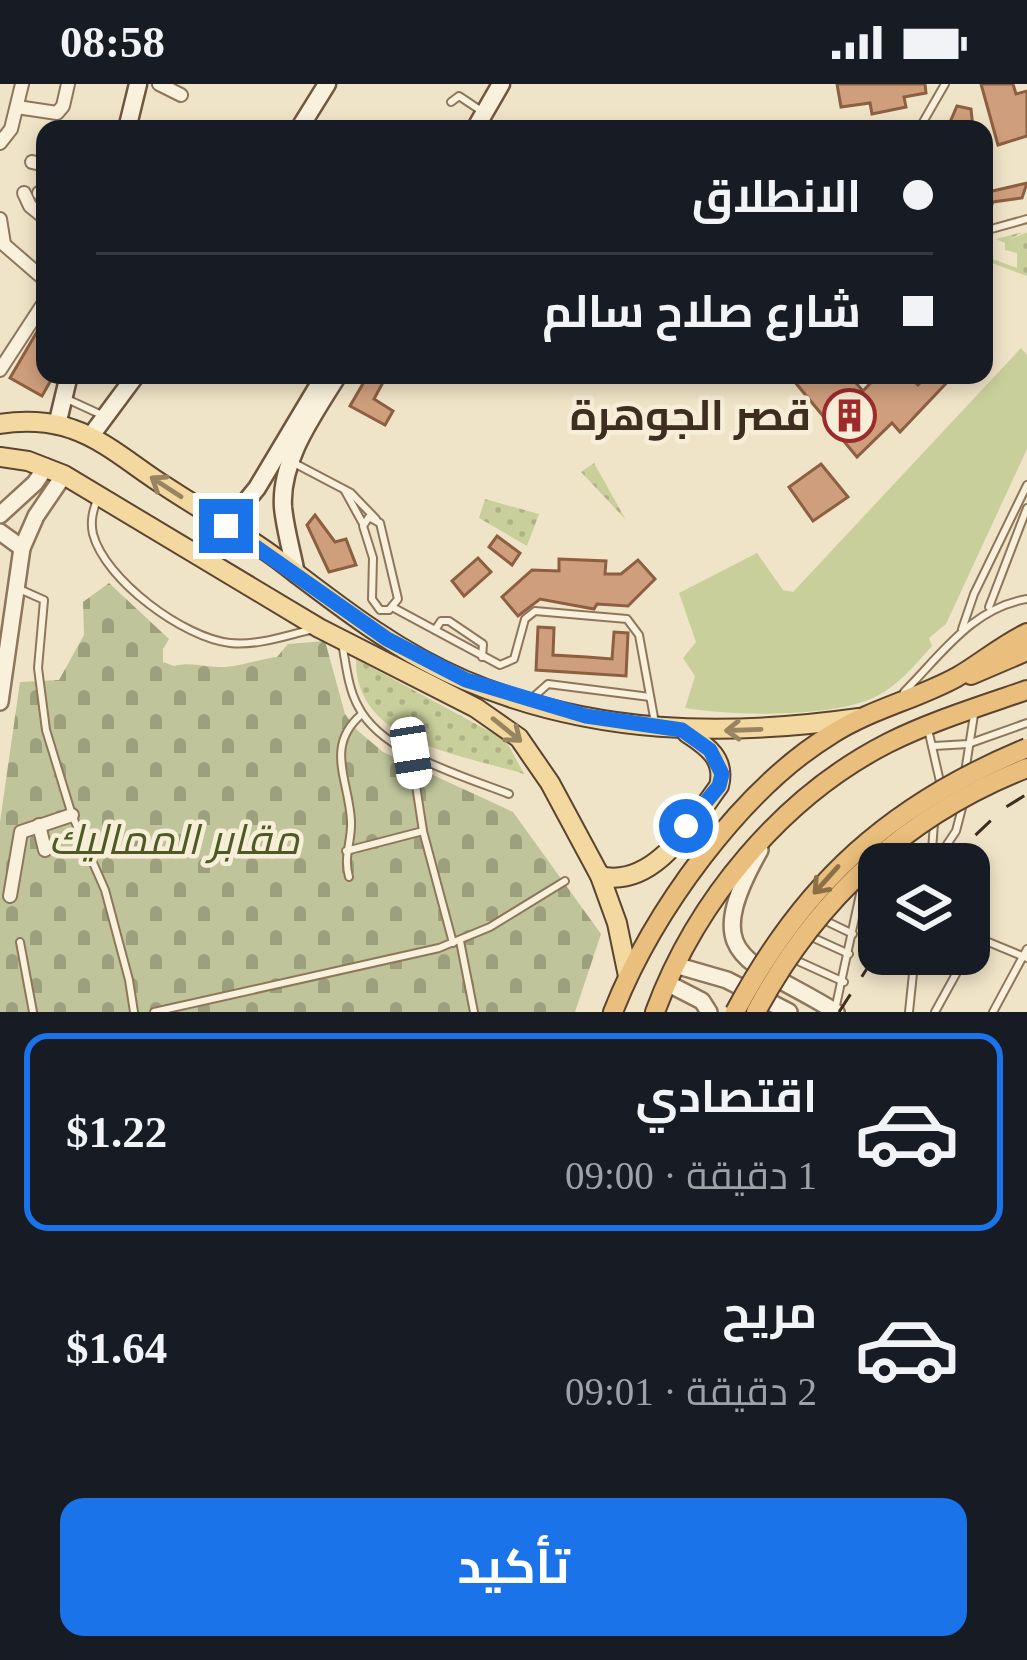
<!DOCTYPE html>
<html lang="ar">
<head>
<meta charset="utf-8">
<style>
  body { margin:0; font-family:"Times New Roman",Cairo,serif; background:#242831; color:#f1f3f6; direction:rtl; height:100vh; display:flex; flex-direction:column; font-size:45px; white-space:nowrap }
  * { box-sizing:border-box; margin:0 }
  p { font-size:39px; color:#9ea1a6 }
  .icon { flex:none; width:66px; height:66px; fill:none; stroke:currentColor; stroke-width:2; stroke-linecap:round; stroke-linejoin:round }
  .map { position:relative; height:928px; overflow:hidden; direction:ltr }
  .drawer { display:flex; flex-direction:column; background:#171b24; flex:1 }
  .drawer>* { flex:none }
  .guide { position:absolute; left:36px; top:36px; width:957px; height:264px; border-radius:24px; box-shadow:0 6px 18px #0003; direction:rtl; display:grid; align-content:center; height:264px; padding:0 60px; background:#171b24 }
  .tools { position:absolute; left:858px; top:759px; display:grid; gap:24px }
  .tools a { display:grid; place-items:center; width:132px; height:132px; border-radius:24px; background:#171b24; box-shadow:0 6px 18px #0003; font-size:60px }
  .end { position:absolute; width:54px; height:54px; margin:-27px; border:15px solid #1a73e8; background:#fff; box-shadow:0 0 0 6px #fff }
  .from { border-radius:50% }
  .car { position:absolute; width:36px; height:72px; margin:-36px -18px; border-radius:15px; box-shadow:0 0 9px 3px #0007; background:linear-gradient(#fff 24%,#345 0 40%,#fff 0 76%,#345 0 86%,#fff 0) }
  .guide b { display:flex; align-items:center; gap:42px; height:114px; font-size:45px }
  .guide b+b { border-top:3px solid #363941 }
  .guide i { width:30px; height:30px; background:#f1f3f6 }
  ul { padding:21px 0 0; list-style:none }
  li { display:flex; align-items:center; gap:36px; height:198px; margin:0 24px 18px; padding:0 36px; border:6px solid transparent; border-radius:24px }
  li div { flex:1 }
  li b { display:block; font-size:45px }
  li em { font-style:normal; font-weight:700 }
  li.selected { border-color:#1a73e8 }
  li>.icon { width:108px; height:108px; stroke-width:1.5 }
  .cta { display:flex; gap:24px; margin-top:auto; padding:24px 60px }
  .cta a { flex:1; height:138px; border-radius:24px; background:#1a73e8; color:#fff; font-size:48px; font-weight:700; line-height:138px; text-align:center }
  .status { display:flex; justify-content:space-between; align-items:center; height:84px; padding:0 60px; background:#171b24; direction:ltr }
  .status svg { height:33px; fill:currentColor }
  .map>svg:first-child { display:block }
  .grass { fill:url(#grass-dots) }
  .cemetery { fill:url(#cemetery-stones) }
  .park { fill:#c9cf9b }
  .building { fill:#cf9f7d; stroke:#8d5f41; stroke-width:3 }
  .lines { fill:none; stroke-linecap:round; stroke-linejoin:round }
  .service-casing { stroke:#8d765c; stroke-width:10 }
  .minor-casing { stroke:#8d765c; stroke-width:16 }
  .tertiary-casing { stroke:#8d765c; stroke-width:20 }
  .secondary-casing { stroke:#6f573f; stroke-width:21 }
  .primary-casing { stroke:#5b4430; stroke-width:22 }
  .trunk-casing { stroke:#5b4430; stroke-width:22 }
  .service { stroke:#faf1dc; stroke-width:6 }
  .minor { stroke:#faf1dc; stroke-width:12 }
  .tertiary { stroke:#faf1dc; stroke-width:15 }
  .secondary { stroke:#faf1dc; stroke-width:16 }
  .primary { stroke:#f3d9a0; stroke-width:18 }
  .trunk { stroke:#eabe7c; stroke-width:18 }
  .rail { stroke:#3d2e20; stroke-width:3; stroke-dasharray:21 21; stroke-linecap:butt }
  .trunk-bridge-casing { stroke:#5b4430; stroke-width:22; stroke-linecap:butt }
  .trunk-bridge { stroke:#eabe7c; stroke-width:18 }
  .oneway { stroke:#988460 }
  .oneway2 { stroke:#8b6f49 }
  .route { stroke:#1a73e8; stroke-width:15 }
  .labels { text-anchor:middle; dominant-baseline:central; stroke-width:9; stroke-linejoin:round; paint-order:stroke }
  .poi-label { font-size:42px; font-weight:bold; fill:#3d2e20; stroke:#f7eed8; text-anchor:end }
  .park-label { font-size:42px; font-style:italic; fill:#4d5a26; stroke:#f7eed8 }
</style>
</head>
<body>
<div class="status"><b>08:58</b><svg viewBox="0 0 49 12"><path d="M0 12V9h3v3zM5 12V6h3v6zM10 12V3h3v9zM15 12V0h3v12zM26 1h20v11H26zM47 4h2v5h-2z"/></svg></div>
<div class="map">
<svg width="1027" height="928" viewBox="0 0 1027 928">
  <defs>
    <pattern id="grass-dots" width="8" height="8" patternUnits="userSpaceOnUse" patternTransform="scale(3)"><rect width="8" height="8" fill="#c9cf9b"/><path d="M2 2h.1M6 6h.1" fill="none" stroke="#aeb285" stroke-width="1.8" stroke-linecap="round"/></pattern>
    <pattern id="cemetery-stones" width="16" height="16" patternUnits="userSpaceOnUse" patternTransform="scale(3)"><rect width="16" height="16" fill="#bfc49a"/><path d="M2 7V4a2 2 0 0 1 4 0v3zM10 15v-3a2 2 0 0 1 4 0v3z" fill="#9ca07d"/></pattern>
  </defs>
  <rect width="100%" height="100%" fill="#f0e4c8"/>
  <g class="grass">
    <polygon points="1023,148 1009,156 1027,148 1027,192 984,176 984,172 1017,184 1017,169 1005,166 1005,159 996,155"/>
    <polygon points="594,379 626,436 581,388"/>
    <polygon points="485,415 539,430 527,462 479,434"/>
    <path d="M356,575L500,653L509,662L524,690C461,670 354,659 356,575Z"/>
  </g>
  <path class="cemetery" d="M109,499L169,555L163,565V578L174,582C191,577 208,584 226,583C241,582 260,575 277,573L288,560L325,557L345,630L357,646L383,668L513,728L601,850L575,928H0V738L20,598L59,596L84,551L83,518Z"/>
  <path class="park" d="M1021,264L1027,271V365L946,540L929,554L932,562C915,581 898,602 875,613C833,634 731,632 685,624L695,592L683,574L696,558L679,509L757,469L783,506L793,508Z"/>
  <g class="building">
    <polygon points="837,0 925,0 926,9 904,13 906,23 872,30 870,19 841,23"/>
    <polygon points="981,0 1013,0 1016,10 1027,7 1027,52 998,61"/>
    <polygon points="957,22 971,25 973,45 947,45"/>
    <polygon points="1027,99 1022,114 993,118 984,137 984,109"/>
    <polygon points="38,246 45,250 45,291 54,291 42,312 10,294"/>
    <polygon points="368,291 387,291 374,315 393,327 385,341 350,322"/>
    <polygon points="789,291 849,291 863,307 878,291 907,291 918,301 928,291 954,291 900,348 892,339 857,373"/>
    <polygon points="821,380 848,413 813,437 789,403"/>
    <polygon points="315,431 335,458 346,455 356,481 329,488 307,441"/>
    <polygon points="497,452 520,469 512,481 489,463"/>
    <polygon points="478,474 491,488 464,512 452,497"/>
    <polygon points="559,475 606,477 605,490 621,490 638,476 655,495 628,522 597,520 594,525 540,515 518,532 502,513 532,486 559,487"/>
    <polygon points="538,543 554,544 553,571 587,573 612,575 614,548 628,549 626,592 536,586"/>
  </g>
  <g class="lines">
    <defs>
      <g id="service">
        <polyline points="451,18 459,12 477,24"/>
        <polyline points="919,45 945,0"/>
        <polyline points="984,147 1027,135"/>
        <polyline points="67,315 104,332"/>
        <polyline points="294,379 351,409 376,435"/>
        <polyline points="345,407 362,438"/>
        <path d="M98,413C93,426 90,437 93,450C105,496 184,554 230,559C258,562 287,551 314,545"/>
        <polygon points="369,433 380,439 398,515 389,526 380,526 372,515 373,474 363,442"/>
        <polyline points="17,504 44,516 38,584 46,646 72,731 105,806 129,896 134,928"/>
        <polyline points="989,523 1027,424"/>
        <polyline points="394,524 500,581 514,575 525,535 535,527 627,535 639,551 655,639"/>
        <polyline points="962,545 974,510 1027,401"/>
        <polyline points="435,546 441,537 449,537 483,560 482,573"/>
        <path d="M342,559C346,580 348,604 358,622C381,669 463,692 509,710"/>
        <path d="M904,608C941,571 972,524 1027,515"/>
        <polyline points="530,616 548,600 650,613"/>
        <polyline points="928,645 941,702"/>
        <polyline points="934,662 968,660 1027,639"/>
        <polyline points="411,669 423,747 453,859"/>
        <polyline points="965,688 974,631"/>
        <polyline points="346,767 423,747"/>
        <polyline points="931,780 934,739"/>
        <polyline points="934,780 956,747 963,720"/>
        <path d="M349,793C343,772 352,758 351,737C349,696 324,662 362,630"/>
        <polyline points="828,838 853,850"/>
        <polyline points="969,850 1027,874"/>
        <polyline points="816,855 849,870"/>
        <polyline points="460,857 474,928"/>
        <polyline points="20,858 33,928"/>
        <polyline points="800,878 844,898"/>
        <polyline points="835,926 862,801"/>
        <polyline points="154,928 439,864 490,843 565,797"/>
        <polyline points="909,928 915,870"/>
        <polyline points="935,928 967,870"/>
        <polyline points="993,928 1027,865"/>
      </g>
      <g id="minor">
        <polyline points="159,0 181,11"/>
        <polyline points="17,23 57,29 63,22 68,0"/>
        <polyline points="0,59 11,45 22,0"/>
        <polyline points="32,78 45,81"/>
        <polyline points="24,109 30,122 45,134"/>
        <polyline points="39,109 45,105"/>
        <polyline points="0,135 4,160"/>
        <polyline points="0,157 45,196"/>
        <polyline points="0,286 45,217"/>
        <polyline points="39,741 45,766"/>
        <polyline points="10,812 21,748 72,731"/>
      </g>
      <g id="tertiary">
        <polyline points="0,431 35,399 46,383"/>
        <polyline points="0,448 22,464"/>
        <polyline points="0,618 22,464 36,432 64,391"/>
        <path d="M760,766C697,878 749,874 836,928"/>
        <polyline points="675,881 727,896 789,928"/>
        <polyline points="667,899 702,917 709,928"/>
      </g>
      <g id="secondary">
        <polyline points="127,45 138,0"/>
        <polyline points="299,45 327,0"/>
        <polyline points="475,45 501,0"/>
        <polyline points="57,341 69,291"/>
        <polyline points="90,353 136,291"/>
        <polyline points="226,442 257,404 321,297"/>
        <path d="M296,490C292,468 285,445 283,423C280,376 314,330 338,291"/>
      </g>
      <g id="primary">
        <path d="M0,340C23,336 50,337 72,345C105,356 136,384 165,402C203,427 244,450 280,477C339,522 396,567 464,596C593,651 724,653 859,634"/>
        <polyline points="0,373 28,377 64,391 319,544 476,624 519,654 550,699 600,792 617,839 628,892"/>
        <path d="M600,792C654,805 691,740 719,702C726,675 707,662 687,649"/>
      </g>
      <g id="trunk">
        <polyline points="971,591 1027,567"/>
        <path d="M613,928C652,829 740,706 832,650C871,625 917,615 957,593C981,579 1002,561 1027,549"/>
        <path d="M655,928C696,817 782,713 888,659C932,637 981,622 1027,606"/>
      </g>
    </defs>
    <use href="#service" class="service-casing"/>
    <use href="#minor" class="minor-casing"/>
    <use href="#tertiary" class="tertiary-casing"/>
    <use href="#secondary" class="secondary-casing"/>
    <use href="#primary" class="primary-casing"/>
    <use href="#trunk" class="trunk-casing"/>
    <use href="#service" class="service"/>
    <use href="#minor" class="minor"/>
    <use href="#tertiary" class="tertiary"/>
    <use href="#secondary" class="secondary"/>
    <use href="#primary" class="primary"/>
    <use href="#trunk" class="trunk"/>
    <g class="rail">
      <polyline points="945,780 1003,725 1027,710"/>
      <polyline points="839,928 879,866"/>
    </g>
    <defs>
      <g id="trunk-bridge">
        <path d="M735,928C804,798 891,720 1027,664"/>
        <path d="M756,928C816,815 907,731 1027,684"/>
      </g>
    </defs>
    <use href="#trunk-bridge" class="trunk-bridge-casing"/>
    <use href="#trunk-bridge" class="trunk-bridge"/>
  </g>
  <defs><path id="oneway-shaft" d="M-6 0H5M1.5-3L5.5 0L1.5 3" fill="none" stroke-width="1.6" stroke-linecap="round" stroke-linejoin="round" transform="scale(3)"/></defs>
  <g class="oneway">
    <use href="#oneway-shaft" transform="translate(166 403) rotate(-147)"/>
    <use href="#oneway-shaft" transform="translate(507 646) rotate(39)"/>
    <use href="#oneway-shaft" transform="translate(743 646) rotate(178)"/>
  </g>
  <use class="oneway2" href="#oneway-shaft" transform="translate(826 796) rotate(132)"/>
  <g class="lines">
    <polyline class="route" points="226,442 387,555 466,596 586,632 682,646 710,666 722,690 719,702 686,742"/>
  </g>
  <defs>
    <symbol id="building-ring" viewBox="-11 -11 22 22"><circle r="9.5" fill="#f7eed8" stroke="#9e2a2b" stroke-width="1.5"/><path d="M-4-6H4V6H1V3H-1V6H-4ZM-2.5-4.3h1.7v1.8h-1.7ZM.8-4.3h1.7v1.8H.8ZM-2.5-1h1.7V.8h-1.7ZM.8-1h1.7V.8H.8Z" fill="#9e2a2b"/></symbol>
  </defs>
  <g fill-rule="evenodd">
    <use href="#building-ring" x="820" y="302" width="59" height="59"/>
  </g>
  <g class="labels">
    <g class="poi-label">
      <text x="811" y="332">قصر الجوهرة</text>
    </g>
    <g class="park-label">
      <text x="174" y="756">مقابر المماليك</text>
    </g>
  </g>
</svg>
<div class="tools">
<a><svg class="icon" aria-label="layers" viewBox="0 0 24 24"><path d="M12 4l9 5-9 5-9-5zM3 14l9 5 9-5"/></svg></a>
</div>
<i class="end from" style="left:686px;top:742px"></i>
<i class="end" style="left:226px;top:442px"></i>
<i class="car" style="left:411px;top:669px;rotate:171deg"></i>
<div class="guide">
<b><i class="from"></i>الانطلاق</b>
<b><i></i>شارع صلاح سالم</b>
</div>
</div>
<section class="drawer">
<ul>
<li class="selected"><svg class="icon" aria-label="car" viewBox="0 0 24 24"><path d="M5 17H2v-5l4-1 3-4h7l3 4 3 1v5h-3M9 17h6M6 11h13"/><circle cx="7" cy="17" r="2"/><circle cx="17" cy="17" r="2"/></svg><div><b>اقتصادي</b><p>1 دقيقة · 09:00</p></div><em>$1.22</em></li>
<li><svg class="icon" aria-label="car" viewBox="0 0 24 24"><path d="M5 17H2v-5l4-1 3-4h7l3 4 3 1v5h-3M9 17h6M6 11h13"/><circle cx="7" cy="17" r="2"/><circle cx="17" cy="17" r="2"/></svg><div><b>مريح</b><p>2 دقيقة · 09:01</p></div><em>$1.64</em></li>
</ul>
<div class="cta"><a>تأكيد</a></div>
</section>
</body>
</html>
